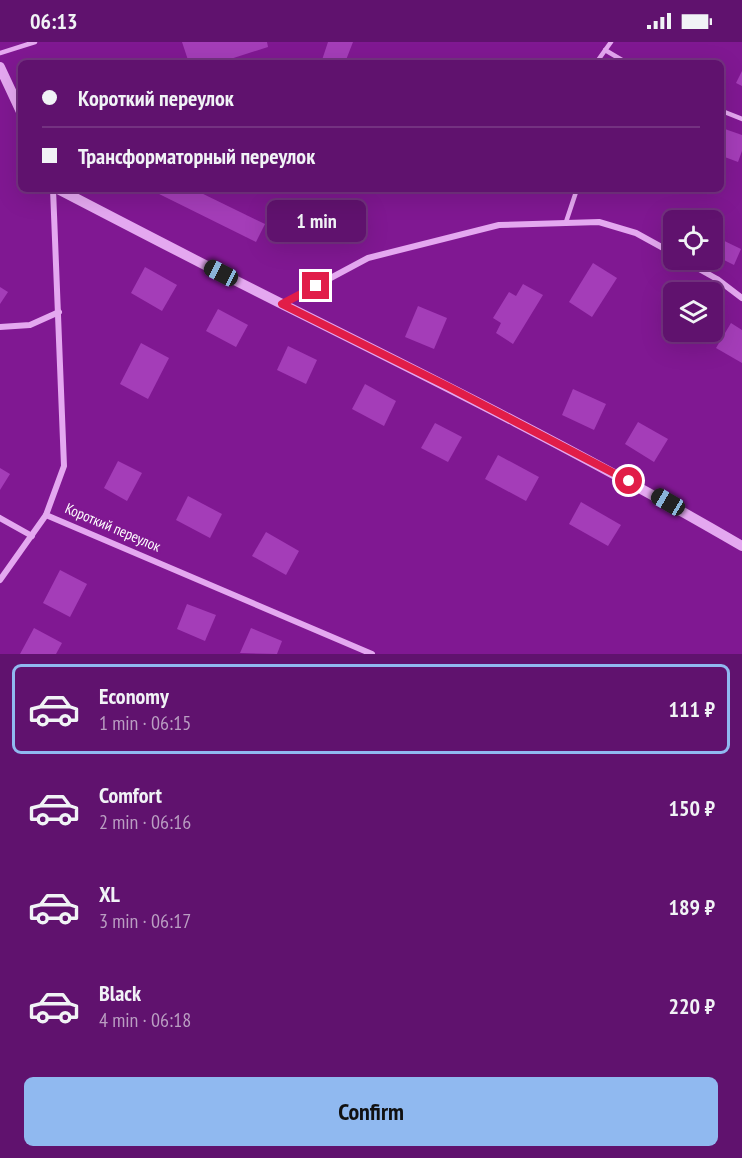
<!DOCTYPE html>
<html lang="en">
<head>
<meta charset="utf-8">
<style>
  body { margin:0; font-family:"PT Sans Narrow",sans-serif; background:#692076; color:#f1f3f6; height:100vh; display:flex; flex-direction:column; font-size:22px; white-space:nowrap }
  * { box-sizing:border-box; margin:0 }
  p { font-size:20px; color:#ba9ec2 }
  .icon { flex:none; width:33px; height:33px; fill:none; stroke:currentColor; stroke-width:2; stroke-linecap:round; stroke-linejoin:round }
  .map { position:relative; height:612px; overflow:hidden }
  .drawer { display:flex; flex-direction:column; background:#60126e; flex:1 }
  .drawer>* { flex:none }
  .guide { position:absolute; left:18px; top:18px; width:706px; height:132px; border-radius:9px; box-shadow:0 6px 24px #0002,0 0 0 2px #743281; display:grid; align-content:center; height:132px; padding:0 24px; background:#60126e }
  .fabs { position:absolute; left:663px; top:168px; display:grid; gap:12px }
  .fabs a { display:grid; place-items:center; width:60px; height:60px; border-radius:9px; background:#60126e; box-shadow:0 6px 24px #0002,0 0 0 2px #743281; font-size:30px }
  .end { position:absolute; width:27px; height:27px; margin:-14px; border:8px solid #e11d48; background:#fff; box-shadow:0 0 0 3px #fff }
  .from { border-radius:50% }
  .bubble { position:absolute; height:42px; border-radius:9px; background:#60126e; box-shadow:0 6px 24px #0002,0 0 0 2px #743281; font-size:20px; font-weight:700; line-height:42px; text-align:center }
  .car { position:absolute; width:18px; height:36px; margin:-18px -9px; border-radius:8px; box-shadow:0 0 4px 2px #0007; background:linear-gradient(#222 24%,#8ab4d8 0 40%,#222 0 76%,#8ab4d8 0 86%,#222 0) }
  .guide b { display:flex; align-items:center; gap:21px; height:57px; font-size:22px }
  .guide b+b { border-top:2px solid #743281 }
  .guide i { width:15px; height:15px; background:#f1f3f6 }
  ul { padding:10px 0 0; list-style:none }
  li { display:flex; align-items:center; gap:18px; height:90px; margin:0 12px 9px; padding:0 12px; border:3px solid transparent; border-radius:9px }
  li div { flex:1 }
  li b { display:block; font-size:22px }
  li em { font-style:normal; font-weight:700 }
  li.current { border-color:#90b9f0 }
  li>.icon { width:54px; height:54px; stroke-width:1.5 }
  .button { display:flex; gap:12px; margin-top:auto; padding:12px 24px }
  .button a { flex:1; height:69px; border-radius:9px; background:#90b9f0; color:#111; font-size:24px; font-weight:700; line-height:69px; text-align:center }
  .status { display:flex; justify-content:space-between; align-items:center; height:42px; padding:0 30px; background:#60126e; direction:ltr }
  .status svg { height:16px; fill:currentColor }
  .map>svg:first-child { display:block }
  .building { fill:#a43db8 }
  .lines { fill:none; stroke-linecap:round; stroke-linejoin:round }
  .service { stroke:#e4a8f0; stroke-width:4.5 }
  .minor { stroke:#e4a8f0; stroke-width:6 }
  .tertiary { stroke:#e4a8f0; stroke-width:10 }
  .route { stroke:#e11d48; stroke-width:8 }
  .labels { text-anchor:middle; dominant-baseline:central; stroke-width:5; stroke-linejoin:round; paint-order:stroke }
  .street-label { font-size:15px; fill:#fff; stroke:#801892 }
</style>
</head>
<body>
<div class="status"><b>06:13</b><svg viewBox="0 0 49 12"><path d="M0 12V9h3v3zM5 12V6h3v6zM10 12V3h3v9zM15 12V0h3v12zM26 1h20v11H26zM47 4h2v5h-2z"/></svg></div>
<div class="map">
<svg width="742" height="612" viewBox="0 0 742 612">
  <rect width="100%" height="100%" fill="#801892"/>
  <g class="building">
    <polygon points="182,0 267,0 268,5 218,21 189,21"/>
    <polygon points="328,0 353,0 346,18 353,21 321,21"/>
    <polygon points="742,29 742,44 736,41"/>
    <polygon points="722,86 742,93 742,109 738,120 722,114"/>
    <polygon points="149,147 193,147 265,182 256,200"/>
    <polygon points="712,193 741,207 734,223 712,212"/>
    <polygon points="593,221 617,236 592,275 569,260"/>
    <polygon points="145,225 177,243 162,269 131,251"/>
    <polygon points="523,242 543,253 513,302 496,291 501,281 493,276 509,250 516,254"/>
    <polygon points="0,245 8,250 0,262"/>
    <polygon points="674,252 674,280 661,272"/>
    <polygon points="418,264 447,276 434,307 405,295"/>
    <polygon points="218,267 248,283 236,305 206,289"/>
    <polygon points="731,281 742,288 742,321 716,306"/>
    <polygon points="141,301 169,316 148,357 120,342"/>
    <polygon points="288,304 317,318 306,342 277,328"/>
    <polygon points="365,342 396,359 384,384 352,367"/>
    <polygon points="573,347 606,362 594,388 562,373"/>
    <polygon points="638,380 668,397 654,420 625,402"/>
    <polygon points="435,381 462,395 448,420 421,406"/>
    <polygon points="498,413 539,435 526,459 485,437"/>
    <polygon points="118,419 142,431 127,459 104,446"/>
    <polygon points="0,426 10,432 0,448"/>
    <polygon points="188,454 222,472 210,496 176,478"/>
    <polygon points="581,460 621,483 608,504 569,482"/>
    <polygon points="266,490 299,509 286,533 252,514"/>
    <polygon points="60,528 87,542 70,575 43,561"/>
    <polygon points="187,562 216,573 205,599 177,587"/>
    <polygon points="34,586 62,601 56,612 20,612"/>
    <polygon points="251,586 282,599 277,612 240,611"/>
  </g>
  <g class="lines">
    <g class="service">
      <polyline points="605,8 627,21"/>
      <polyline points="0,11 35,0"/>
      <polyline points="596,21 611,0"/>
      <polyline points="722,69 742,77"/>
      <polyline points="566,180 577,147"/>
    </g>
    <g class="minor">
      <polyline points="53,147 64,424 46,473 372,612"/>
      <polyline points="683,218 717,237 742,256"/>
      <polyline points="282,262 368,216 499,183 599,180 636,191 674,212"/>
      <polyline points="0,285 30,283 59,270"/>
      <polyline points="0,476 32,494"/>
      <polyline points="0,538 46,473"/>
    </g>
    <g class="tertiary">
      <polyline points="0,25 21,70"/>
      <path d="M58,147C133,186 208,225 284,263C439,340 593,417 742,504"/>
    </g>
  </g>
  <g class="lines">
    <polyline class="route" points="316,244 282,262 449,345 629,439"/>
  </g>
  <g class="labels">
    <g class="street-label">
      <text transform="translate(113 485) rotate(23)">Короткий переулок</text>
    </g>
  </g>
</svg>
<div class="fabs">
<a><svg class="icon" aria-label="locate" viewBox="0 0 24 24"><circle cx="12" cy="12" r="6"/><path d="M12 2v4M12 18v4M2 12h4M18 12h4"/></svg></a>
<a><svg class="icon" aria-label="layers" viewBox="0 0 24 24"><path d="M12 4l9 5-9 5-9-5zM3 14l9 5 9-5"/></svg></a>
</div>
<i class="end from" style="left:629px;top:439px"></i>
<i class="end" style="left:316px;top:244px"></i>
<div class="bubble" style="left:267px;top:158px;width:99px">1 min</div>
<i class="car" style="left:221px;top:231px;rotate:297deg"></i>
<i class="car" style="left:668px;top:460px;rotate:300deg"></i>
<div class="guide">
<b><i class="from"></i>Короткий переулок</b>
<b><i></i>Трансформаторный переулок</b>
</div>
</div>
<section class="drawer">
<ul>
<li class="current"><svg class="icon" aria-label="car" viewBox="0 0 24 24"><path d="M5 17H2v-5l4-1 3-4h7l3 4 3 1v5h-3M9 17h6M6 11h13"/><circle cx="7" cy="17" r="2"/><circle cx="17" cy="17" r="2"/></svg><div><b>Economy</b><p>1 min · 06:15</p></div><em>111 ₽</em></li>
<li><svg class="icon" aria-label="car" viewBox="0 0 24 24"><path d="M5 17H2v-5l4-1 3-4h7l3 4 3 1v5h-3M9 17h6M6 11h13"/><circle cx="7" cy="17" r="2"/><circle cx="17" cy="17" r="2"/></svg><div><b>Comfort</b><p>2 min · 06:16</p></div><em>150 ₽</em></li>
<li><svg class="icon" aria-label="car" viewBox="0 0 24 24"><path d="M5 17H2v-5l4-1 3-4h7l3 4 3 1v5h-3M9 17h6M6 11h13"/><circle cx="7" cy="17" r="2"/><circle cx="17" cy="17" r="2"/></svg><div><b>XL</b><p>3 min · 06:17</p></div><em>189 ₽</em></li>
<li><svg class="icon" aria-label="car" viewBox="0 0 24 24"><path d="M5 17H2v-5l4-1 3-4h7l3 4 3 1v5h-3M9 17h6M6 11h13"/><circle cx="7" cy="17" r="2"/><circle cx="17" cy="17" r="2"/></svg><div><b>Black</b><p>4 min · 06:18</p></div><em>220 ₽</em></li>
</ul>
<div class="button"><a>Confirm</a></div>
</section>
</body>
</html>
